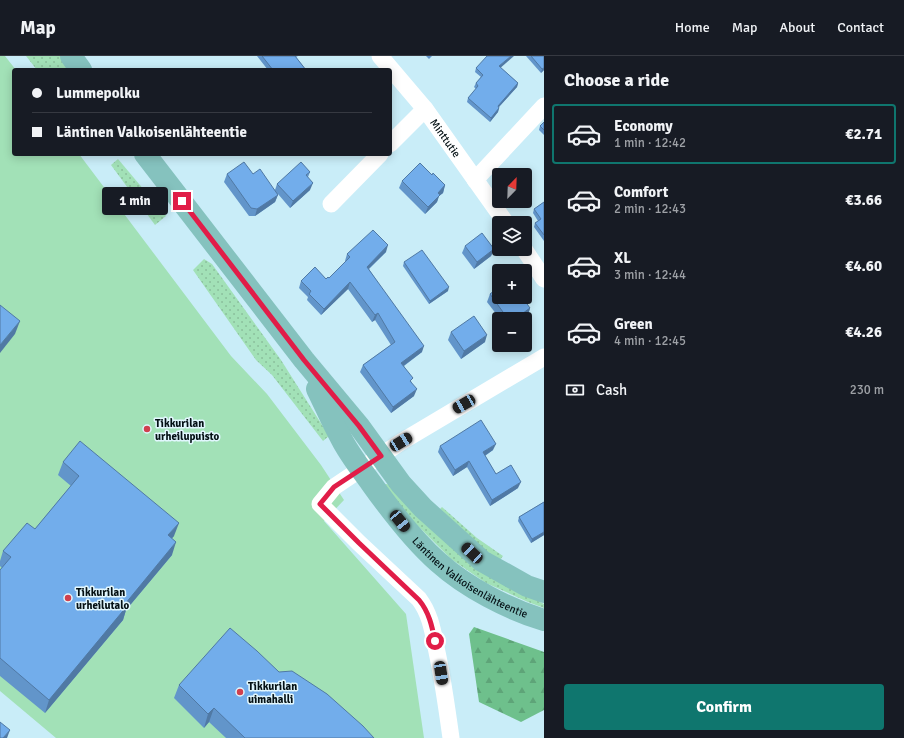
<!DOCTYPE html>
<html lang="en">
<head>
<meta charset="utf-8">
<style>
  body { margin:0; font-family:Signika,sans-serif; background:#20242c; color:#f1f3f6; height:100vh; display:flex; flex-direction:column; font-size:15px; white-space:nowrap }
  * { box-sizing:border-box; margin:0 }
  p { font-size:13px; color:#9ea1a6 }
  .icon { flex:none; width:22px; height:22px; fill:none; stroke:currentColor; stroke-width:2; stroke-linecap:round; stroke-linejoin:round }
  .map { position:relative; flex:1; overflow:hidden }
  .panel { display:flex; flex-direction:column; background:#171b24; width:360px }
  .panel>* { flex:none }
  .hud { position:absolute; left:12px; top:12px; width:380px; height:88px; border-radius:4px; box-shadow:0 2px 10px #0003; display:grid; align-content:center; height:88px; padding:0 20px; background:#171b24 }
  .needle { width:26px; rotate:23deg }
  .tools { position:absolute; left:492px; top:112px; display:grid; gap:8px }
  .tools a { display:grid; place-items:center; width:40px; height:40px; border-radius:4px; background:#171b24; box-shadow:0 2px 10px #0003; font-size:20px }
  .end { position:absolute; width:18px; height:18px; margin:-9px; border:5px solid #e11d48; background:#fff; box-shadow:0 0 0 2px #fff }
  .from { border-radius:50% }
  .bubble { position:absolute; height:28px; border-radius:4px; background:#171b24; box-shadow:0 2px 10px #0003; font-size:13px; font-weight:800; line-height:28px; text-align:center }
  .car { position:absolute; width:12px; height:24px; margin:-12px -6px; border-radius:5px; box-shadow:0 0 3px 1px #0007; background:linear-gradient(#222 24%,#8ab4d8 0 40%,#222 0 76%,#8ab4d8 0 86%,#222 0) }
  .hud b { display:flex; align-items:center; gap:14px; height:38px; font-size:15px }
  .hud b+b { border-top:1px solid #363941 }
  .hud i { width:10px; height:10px; background:#f1f3f6 }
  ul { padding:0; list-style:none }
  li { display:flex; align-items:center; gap:12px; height:60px; margin:0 8px 6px; padding:0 12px; border:2px solid transparent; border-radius:4px }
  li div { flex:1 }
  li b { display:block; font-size:15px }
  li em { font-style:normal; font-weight:800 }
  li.selected { border-color:#0f766e }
  li>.icon { width:36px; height:36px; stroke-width:1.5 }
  h2 { padding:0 20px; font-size:18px; line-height:48px }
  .pay { display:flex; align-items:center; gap:10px; height:44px; padding:0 20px; font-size:15px }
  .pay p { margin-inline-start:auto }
  .primary-button { display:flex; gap:8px; margin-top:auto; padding:8px 20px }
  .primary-button a { flex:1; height:46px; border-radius:4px; background:#0f766e; color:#fff; font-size:16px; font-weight:800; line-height:46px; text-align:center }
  header { display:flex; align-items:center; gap:24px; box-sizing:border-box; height:56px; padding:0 20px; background:#171b24; border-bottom:1px solid #363941 }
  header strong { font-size:19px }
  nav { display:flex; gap:22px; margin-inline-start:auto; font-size:14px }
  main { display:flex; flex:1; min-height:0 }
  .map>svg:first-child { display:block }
  .grass { fill:url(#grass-dots) }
  .forest { fill:url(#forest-firs) }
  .pitch { fill:#a2e1b7 }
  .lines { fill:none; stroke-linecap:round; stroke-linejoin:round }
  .minor { stroke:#fff; stroke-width:17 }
  .major { stroke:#85c2be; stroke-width:22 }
  .wall { fill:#6295ca }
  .shaded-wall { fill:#5079a4 }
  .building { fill:#72adeb; stroke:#5079a4 }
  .route { stroke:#e11d48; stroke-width:5 }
  .poi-dot { fill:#d0404e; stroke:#e2f7fe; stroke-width:1.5 }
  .labels { text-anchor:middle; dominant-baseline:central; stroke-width:3; stroke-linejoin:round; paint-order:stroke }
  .street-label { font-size:11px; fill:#041014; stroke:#e2f7fe }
  .poi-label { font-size:11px; font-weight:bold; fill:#041014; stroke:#e2f7fe; text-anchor:start }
</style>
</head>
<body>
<header>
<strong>Map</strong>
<nav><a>Home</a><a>Map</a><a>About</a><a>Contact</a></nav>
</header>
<main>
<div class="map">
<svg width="544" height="682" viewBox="0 0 544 682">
  <defs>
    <pattern id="grass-dots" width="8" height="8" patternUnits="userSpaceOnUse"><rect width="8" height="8" fill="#a2e1b7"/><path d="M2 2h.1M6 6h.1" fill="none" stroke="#8ac09c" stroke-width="1.8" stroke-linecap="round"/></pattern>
    <pattern id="forest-firs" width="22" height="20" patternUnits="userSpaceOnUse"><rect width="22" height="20" fill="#6ec08c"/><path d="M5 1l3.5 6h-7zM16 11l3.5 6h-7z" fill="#5ea478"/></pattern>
  </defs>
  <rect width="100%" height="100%" fill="#c9edf8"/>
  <g class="grass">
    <polygon points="26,0 60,0 71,14 37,14"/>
    <polygon points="118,103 166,160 155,169 111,109"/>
    <polygon points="204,203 212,208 281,304 329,380 323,385 272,319 256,304 193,214"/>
    <polygon points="386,428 392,429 488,519 544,548 544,552 528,546 486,527 451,503 415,467 384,429"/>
    <polygon points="442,451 477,482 503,500 500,504 485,494 440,453"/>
  </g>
  <polygon class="forest" points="474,571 544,596 544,654 521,666 479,646 469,578"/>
  <polygon class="pitch" points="0,0 5,0 16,14 14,14 14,98 79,98 231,300 267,338 321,409 344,444 324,465 406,558 424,682 56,682 0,635"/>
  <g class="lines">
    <g class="minor">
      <path id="s1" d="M380,0L425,53L506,167"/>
      <polyline points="390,88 425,53"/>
      <polyline points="475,124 544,50"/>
      <polyline points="331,148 380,98"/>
      <polyline points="524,193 544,223"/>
      <path d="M451,682C447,653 443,624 437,596C433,577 431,559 419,543L359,487L320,448L334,431L401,386L544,301"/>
    </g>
    <g class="major">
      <polyline points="71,0 81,14"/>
      <polyline points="145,98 304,304 359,370 401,428 423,452 482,505 527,530 544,536"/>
      <path id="s2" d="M317,333C325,349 332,366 341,382C349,398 361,413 371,427C391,455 413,484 438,506C467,532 508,553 544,564"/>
    </g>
  </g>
  <g class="wall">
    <polygon points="257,0 298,0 296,1 306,14 268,14"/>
    <polygon points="426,0 432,0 429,3"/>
    <polygon points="526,0 544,0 544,14 541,17"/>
    <polygon points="476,12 501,12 518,27 517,31 499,51 499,52 498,56 490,66 467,46 468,42 476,33 474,31 476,27 481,21 475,16"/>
    <polygon points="544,66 544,79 539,74 540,70"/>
    <polygon points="310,116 308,121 310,134 290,152 278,138 275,146 255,160 249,160 224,126 227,118 253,118 275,134 277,128"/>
    <polygon points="432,119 445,129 443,137 439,140 437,146 425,158 399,132 402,125"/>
    <polygon points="544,146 544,185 534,171 535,167 538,165 533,157 534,153"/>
    <polygon points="465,190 494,193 491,200 474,213 462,197"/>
    <polygon points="386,196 369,213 422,296 404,310 412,327 414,340 391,357 360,316 363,309 391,289 375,264 372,266 348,233 321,259 307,244 308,241 299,232 301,225 329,222 346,206 345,205 347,198"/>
    <polygon points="404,206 448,235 429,248 403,210"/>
    <polygon points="490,238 530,252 528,259 522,263 500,263 487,246"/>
    <polygon points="451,276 485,286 461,303 448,284"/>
    <polygon points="440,390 493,394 485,400 496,418 518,432 490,450 467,411 453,420 438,396"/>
    <polygon points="63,406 174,480 172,482 172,499 126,554 123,564 45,657 0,620 0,514 2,512 0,510 0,505 3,495 35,473 71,430 58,419"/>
    <polygon points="544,446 544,479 531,487 518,465 519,461"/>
    <polygon points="279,616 374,682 226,682 209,666 204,672 174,642 179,629"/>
  </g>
  <g class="shaded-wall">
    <polygon points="511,0 514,0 498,14 499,10"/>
    <polygon points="544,12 544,14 541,17 542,13"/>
    <polygon points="518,27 517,31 496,54 498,50"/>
    <polygon points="499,52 498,56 490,66 491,62"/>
    <polygon points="313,127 310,134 290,152 293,145"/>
    <polygon points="445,129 443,137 439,140 437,146 425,158 428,151 438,137"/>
    <polygon points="278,139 275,146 255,160 257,153"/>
    <polygon points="388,189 386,196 364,217 367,211"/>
    <polygon points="494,193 491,200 474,213 477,206"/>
    <polygon points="350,226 348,233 321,259 324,253"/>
    <polygon points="449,231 448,235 429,248 430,245"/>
    <polygon points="530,252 528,259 522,263 515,263"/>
    <polygon points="378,257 375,264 372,266 375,259"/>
    <polygon points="20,265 15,278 0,297 0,289"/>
    <polygon points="487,279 485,286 461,303 464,295"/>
    <polygon points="424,290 422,296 399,313 401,307"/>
    <polygon points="417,333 414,340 391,357 393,351"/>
    <polygon points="496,388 493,394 481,402 483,396"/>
    <polygon points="469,405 467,411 453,420 455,414"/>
    <polygon points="521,426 518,432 490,450 492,444"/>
    <polygon points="179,467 174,480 163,492 168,479"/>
    <polygon points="544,476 544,479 531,487 532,483"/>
    <polygon points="176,486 172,499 126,554 123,564 45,657 49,644 125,548"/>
    <polygon points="214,652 209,666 204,672 208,658"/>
    <polygon points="10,674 7,682 3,682"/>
  </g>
  <g class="building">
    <polygon points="262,0 295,0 306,14 273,14"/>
    <polygon points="487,0 511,0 499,10 518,27 498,50 499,52 491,62 468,42 478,30 476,27 483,19 476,12"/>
    <polygon points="531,0 544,0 544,12 542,13"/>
    <polygon points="544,66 544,74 540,70"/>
    <polygon points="244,106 253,118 260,113 278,139 257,153 251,152 227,118"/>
    <polygon points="301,106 310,116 306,119 313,127 293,145 277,128"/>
    <polygon points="420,107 432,119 433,117 445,129 438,137 440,139 428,151 402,125"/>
    <polygon points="544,146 544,179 535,167 541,163 534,153"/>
    <polygon points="373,174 388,189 367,211 424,290 401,307 413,322 410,325 417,333 393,351 363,309 395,286 378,257 375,259 350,226 324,253 309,238 311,235 301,225 315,211 326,223 328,221 329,222 350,201 347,198"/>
    <polygon points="482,177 494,193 477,206 465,190"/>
    <polygon points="422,194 449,231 430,245 404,206"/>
    <polygon points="499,231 499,241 522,241 530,252 515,263 508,263 490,238"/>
    <polygon points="0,249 20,265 0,289"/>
    <polygon points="474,260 487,279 464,295 451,276"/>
    <polygon points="481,364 496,388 483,396 496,418 511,409 521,426 492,444 469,405 455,414 440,390"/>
    <polygon points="80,385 179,467 168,479 176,486 125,548 127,550 49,644 0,602 0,514 11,501 3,495 27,467 35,473 79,420 63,406"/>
    <polygon points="544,446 544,476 532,483 519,461"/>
    <polygon points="230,572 257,595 279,616 292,615 327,638 363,670 374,682 245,682 214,652 208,658 179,629"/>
    <polygon points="0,666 10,674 3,682 0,682"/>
  </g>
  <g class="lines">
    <path class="route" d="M182,145L304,304L359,370L381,400L334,431L320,448L359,487L419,544C429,556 432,570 435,585"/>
  </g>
  <g class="poi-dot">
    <circle cx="147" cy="373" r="4"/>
    <circle cx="68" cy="542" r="4"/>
    <circle cx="240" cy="636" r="4"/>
  </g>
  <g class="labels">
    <g class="street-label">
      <text stroke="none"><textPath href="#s1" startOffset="105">Minttutie</textPath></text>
      <text stroke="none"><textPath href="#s2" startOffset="248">Läntinen Valkoisenlähteentie</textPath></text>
    </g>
    <g class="poi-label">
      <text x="155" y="367">Tikkurilan<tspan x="155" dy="13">urheilupuisto</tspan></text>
      <text x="76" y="536">Tikkurilan<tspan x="76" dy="13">urheilutalo</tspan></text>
      <text x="248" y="630">Tikkurilan<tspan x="248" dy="13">uimahalli</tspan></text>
    </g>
  </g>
</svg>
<div class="tools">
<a><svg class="needle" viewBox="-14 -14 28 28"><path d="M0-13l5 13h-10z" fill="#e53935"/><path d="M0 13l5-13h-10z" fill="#9ea1a6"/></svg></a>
<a><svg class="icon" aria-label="layers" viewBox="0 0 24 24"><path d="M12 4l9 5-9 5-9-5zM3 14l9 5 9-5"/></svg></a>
<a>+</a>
<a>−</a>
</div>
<i class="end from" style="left:435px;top:585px"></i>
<i class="end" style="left:182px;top:145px"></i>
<div class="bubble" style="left:102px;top:131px;width:66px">1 min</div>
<i class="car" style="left:464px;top:348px;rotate:240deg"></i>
<i class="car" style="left:401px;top:386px;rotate:59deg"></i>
<i class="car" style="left:400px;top:465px;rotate:141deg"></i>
<i class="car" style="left:472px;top:497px;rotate:313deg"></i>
<i class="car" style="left:441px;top:617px;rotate:171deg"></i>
<div class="hud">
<b><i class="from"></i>Lummepolku</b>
<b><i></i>Läntinen Valkoisenlähteentie</b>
</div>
</div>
<section class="panel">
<h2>Choose a ride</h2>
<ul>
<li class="selected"><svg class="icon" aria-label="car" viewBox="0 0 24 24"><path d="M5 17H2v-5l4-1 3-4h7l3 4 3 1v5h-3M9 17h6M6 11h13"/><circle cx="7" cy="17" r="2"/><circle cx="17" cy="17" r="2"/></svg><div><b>Economy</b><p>1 min · 12:42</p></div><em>€2.71</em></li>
<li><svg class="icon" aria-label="car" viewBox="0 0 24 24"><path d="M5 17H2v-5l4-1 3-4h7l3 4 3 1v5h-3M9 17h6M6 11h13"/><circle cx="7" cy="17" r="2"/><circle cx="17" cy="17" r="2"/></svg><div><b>Comfort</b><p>2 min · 12:43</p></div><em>€3.66</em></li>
<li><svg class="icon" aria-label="car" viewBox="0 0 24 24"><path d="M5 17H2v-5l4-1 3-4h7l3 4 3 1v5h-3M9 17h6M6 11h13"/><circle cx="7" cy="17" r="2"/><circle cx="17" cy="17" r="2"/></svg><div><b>XL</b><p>3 min · 12:44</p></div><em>€4.60</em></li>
<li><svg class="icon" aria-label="car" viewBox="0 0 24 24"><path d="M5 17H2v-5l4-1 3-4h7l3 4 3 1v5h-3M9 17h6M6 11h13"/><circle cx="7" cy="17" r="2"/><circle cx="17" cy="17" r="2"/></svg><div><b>Green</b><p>4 min · 12:45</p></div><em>€4.26</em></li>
</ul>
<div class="pay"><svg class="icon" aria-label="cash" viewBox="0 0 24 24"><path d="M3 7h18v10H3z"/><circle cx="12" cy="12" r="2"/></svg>Cash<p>230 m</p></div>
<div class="primary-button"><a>Confirm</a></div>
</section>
</main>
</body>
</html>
